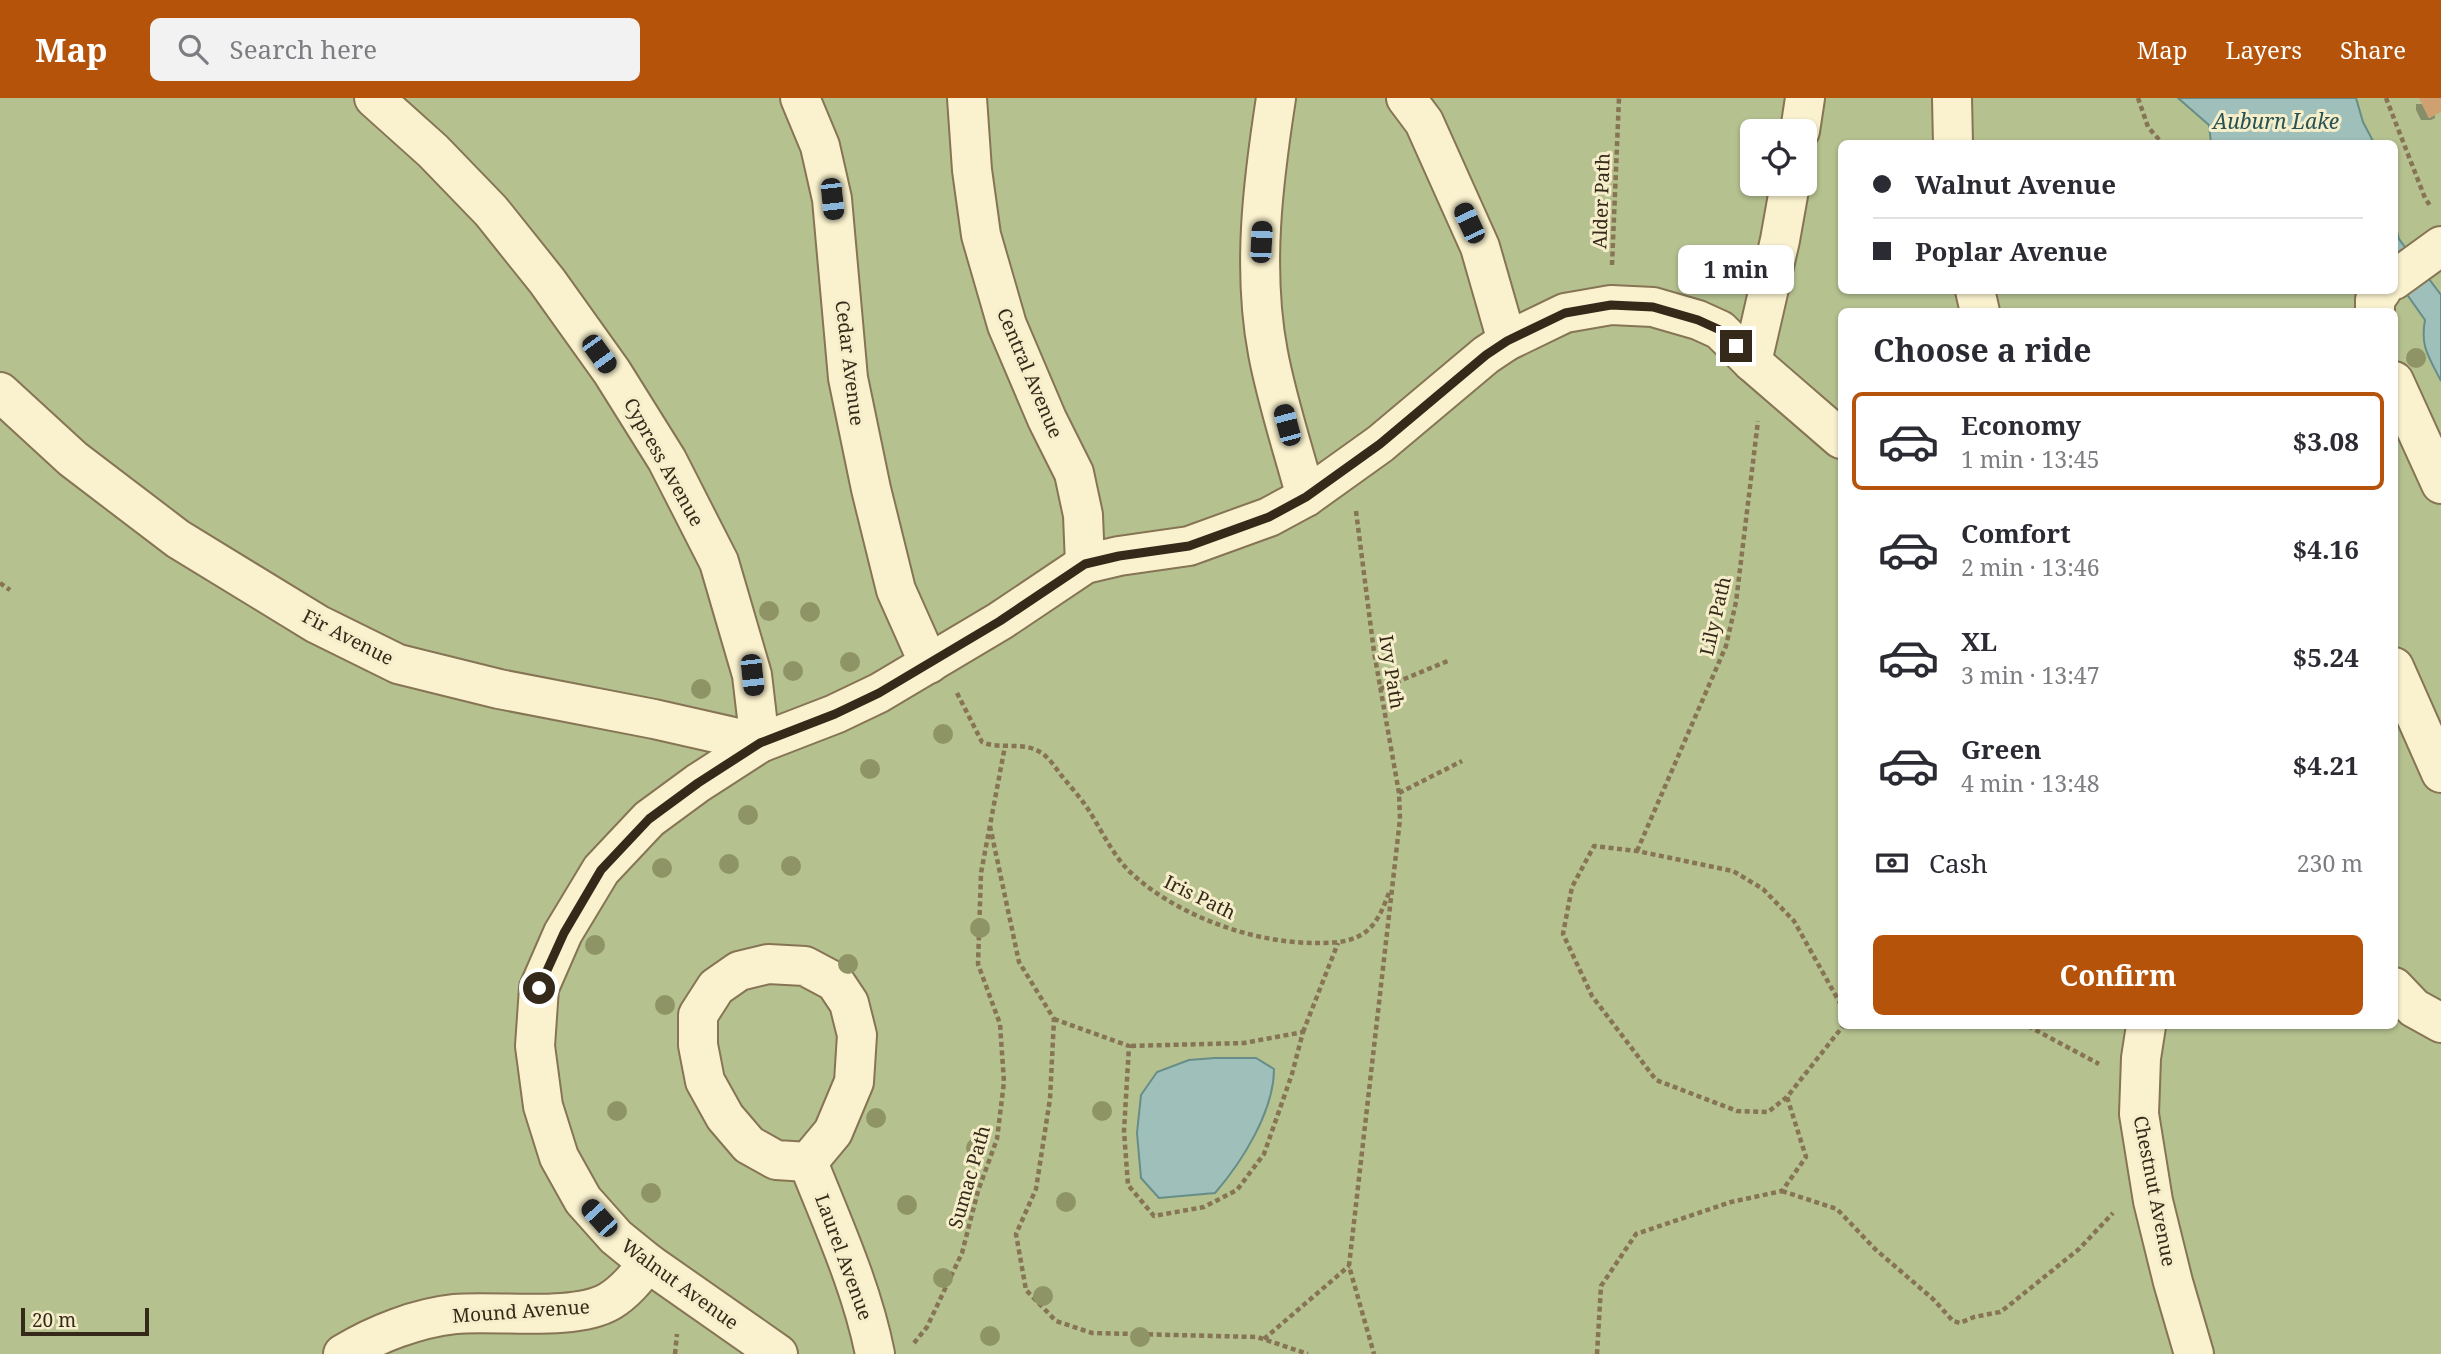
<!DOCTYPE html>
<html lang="en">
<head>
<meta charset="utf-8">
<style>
  body { margin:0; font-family:"Noto Serif",serif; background:#f2f2f3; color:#2b2b33; height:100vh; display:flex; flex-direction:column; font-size:26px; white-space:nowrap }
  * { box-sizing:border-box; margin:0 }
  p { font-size:23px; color:#7c7c81 }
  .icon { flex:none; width:38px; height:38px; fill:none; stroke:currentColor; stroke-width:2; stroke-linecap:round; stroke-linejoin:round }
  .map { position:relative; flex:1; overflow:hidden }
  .drawer { position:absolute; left:1838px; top:210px; width:560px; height:721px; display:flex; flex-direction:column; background:#fff; border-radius:10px; box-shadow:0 2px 5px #0004 }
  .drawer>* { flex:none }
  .hud { position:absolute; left:1838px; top:42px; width:560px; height:154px; border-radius:10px; box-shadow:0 2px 5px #0004; display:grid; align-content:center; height:154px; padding:0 35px; background:#fff }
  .fabs { position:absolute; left:1740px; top:21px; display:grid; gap:14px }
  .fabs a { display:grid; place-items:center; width:77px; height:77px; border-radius:10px; background:#fff; box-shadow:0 2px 5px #0004; font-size:35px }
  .scale { position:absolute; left:21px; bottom:18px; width:128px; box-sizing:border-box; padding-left:7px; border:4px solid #352a1a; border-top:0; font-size:19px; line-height:24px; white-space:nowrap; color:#352a1a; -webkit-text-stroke:5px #f6eeca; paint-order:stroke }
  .end { position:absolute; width:32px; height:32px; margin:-16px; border:9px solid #352a1a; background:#fff; box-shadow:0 0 0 4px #fff }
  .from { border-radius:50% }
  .bubble { position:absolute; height:49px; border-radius:10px; background:#fff; box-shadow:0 2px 5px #0004; font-size:23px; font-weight:700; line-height:49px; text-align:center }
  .car { position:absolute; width:21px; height:42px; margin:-21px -10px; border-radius:9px; box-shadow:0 0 5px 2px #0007; background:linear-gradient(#222 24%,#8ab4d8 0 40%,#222 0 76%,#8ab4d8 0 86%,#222 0) }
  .hud b { display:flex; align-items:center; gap:24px; height:66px; font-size:26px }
  .hud b+b { border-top:2px solid #e1e1e2 }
  .hud i { width:18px; height:18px; background:#2b2b33 }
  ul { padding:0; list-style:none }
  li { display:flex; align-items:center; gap:21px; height:98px; margin:0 14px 10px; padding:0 21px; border:4px solid transparent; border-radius:10px }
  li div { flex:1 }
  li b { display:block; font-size:26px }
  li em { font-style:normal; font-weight:700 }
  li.selected { border-color:#b45309 }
  li>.icon { width:63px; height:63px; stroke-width:1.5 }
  h2 { padding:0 35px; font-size:32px; line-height:84px }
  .pay { display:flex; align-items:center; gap:18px; height:77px; padding:0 35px; font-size:26px }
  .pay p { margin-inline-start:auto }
  .cta { display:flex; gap:14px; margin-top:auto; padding:14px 35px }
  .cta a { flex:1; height:80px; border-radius:10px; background:#b45309; color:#fff; font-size:28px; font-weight:700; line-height:80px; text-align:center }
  header { display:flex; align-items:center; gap:42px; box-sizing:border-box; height:98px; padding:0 35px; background:#b45309; color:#fff }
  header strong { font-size:33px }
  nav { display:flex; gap:38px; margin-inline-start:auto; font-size:24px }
  .search { width:490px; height:63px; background:#f2f2f3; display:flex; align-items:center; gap:18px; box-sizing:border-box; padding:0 24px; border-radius:10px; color:#7c7c81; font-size:26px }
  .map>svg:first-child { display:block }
  .cemetery { fill:#b5c18f; fill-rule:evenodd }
  .water { fill:#9fc0ba; stroke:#678d88; stroke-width:2 }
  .building { fill:#cfa16f; filter:url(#shadow) }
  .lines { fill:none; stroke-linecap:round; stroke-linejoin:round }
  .minor-casing { stroke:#867454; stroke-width:42 }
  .path { stroke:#867454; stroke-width:4.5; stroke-dasharray:5 3.5; stroke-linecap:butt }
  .minor { stroke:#faf2ce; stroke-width:38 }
  .tree { fill:#8f9466 }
  .route { stroke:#352a1a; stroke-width:9 }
  .labels { text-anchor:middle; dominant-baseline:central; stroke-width:6; stroke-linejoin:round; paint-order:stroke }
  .street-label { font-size:19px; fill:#352a1a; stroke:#f6eeca }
  .water-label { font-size:21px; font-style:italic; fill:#285355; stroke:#f6eeca }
</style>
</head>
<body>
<header>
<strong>Map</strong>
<div class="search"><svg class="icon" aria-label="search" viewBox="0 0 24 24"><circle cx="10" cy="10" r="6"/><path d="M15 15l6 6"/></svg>Search here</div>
<nav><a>Map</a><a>Layers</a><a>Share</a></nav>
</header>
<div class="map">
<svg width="2441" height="1256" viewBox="0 0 2441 1256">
  <defs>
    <filter id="shadow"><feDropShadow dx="-6" dy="6" stdDeviation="0" flood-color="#0004"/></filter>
  </defs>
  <rect width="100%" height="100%" fill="#efe5bb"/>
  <path class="cemetery" d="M0,0H2441V1256H0ZM1752,33H1804V86H1752ZM1841,46H2394V192H1841ZM1841,214H2394V928H1841Z"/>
  <g class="water">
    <polygon points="2178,0 2356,0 2363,24 2374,45 2211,45 2209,27"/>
    <path d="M2394,122L2399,141L2441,197V283C2429,259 2420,249 2425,222L2394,178Z"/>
    <path d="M1215,960H1256L1274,971C1274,1013 1242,1064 1215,1095L1159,1100L1141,1080L1137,1035L1141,997L1157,974L1189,962Z"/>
  </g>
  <polygon class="building" points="2419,0 2441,0 2441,14 2429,20"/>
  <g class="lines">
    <defs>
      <g id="minor">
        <polyline points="374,0 433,53 491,113 547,183 612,274 667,362 719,464 752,577 760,645"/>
        <polyline points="800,0 820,48 832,101 848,280 871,391 896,492 929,566"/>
        <polyline points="967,0 972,72 981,137 1007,227 1047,321 1074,375 1083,417 1085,466"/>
        <path d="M1276,0C1263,84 1252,171 1268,255C1277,303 1293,351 1306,399"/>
        <polyline points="1406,0 1424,24 1480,149 1507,243"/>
        <polyline points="1952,0 1953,46"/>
        <polyline points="1800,33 1805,0"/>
        <polyline points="2394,182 2441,148"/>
        <polyline points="1975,192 1980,214"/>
        <polyline points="2375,214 2375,202 2382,192"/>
        <polyline points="1752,264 1780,142 1790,86"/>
        <polyline points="2394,283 2441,386"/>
        <polyline points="0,294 73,361 178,441 317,526 398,566 499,591 654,621 760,645"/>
        <polyline points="2394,569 2441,675"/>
        <polygon points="768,866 805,868 835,884 849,905 857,937 854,984 833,1034 808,1064 776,1062 749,1047 725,1019 705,983 698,947 698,917 716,889 739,873"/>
        <polyline points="2394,889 2414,910 2441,925"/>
        <polyline points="2146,928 2141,960 2139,1016 2153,1103 2173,1184 2194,1256"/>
        <path d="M808,1064C833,1127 862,1190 875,1256"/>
        <path d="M343,1256C376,1236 417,1220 455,1216C496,1212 575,1224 610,1203C625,1194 637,1179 648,1165"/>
        <polyline points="778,1256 648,1165 616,1139 583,1102 559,1059 543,1008 535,948 539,890 563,835 601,772 649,721 698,685 760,645 835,616 879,595 1000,523 1085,466 1119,458 1189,448 1269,419 1306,399 1380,346 1486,257 1507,243 1565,215 1611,207 1653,209 1698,222 1720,232 1752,264 1841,341"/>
      </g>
    </defs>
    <use href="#minor" class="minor-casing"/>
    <g class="path">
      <polyline points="2138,0 2148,29 2163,46"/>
      <polyline points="2386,0 2425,100 2431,109"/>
      <polyline points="1612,167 1619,0"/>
      <polyline points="1356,413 1374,554 1399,695 1400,721 1349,1168 1374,1256"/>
      <polyline points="0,485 10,492"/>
      <polyline points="1380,591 1450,562"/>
      <path d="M957,595L982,644C1000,652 1022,643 1040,654C1049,659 1055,669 1061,677C1070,688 1080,699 1088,711C1101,731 1112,756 1129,773C1175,817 1252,845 1315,845C1334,845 1355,845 1370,830C1380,820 1385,805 1390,792"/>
      <polyline points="1399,695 1462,663"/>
      <polyline points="990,728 1019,864 1054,921 1050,1001 1036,1091 1016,1136 1026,1192 1056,1223 1092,1235 1257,1239 1308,1256"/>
      <polyline points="1637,753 1726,548 1736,504 1758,323"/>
      <polyline points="1841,907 1794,823 1763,791 1733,773 1637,753 1594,748 1572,789 1563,836 1592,898 1656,982 1737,1013 1768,1014 1787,999 1843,928"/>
      <polyline points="1054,921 1129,948 1124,1033 1128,1087 1154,1118 1204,1109 1237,1092 1264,1056 1292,976 1303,934 1244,945 1129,948"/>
      <polyline points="2028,928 2099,966"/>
      <polyline points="1303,934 1338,845"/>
      <polyline points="1782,1093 1837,1111 1875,1151 1933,1201 1953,1223 1960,1225 1974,1219 2000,1214 2007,1209 2079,1151 2113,1115"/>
      <polyline points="1264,1241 1349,1168"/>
      <polyline points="914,1245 927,1229 962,1155 978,1093 997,1041 1004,984 1000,926 978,866 981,775 1005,648"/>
      <polyline points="675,1256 677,1236"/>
      <polyline points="1597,1256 1601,1188 1636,1136 1731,1104 1782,1093 1806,1059 1787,999"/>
    </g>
    <use href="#minor" class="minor"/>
  </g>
  <g class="tree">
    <circle cx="2416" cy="260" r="10"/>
    <circle cx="769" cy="513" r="10"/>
    <circle cx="810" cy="514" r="10"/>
    <circle cx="850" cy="564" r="10"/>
    <circle cx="793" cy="573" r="10"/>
    <circle cx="701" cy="591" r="10"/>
    <circle cx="943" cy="636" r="10"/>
    <circle cx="870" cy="671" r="10"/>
    <circle cx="748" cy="717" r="10"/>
    <circle cx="729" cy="766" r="10"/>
    <circle cx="791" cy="768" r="10"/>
    <circle cx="662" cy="770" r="10"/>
    <circle cx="980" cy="830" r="10"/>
    <circle cx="595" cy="847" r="10"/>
    <circle cx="848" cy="866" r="10"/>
    <circle cx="665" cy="907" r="10"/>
    <circle cx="617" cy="1013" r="10"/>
    <circle cx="1102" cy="1013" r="10"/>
    <circle cx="876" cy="1020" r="10"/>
    <circle cx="976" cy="1050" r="10"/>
    <circle cx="651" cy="1095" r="10"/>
    <circle cx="1066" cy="1104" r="10"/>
    <circle cx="907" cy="1107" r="10"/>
    <circle cx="943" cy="1180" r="10"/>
    <circle cx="1043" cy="1198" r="10"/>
    <circle cx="990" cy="1238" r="10"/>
    <circle cx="1140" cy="1239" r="10"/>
  </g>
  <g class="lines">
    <polyline class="route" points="539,890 564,835 601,772 649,721 698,685 760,645 835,616 879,595 1000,523 1085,466 1119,458 1189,448 1269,419 1306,399 1380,346 1486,257 1507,243 1565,215 1611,207 1653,209 1698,222 1720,232 1736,248"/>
  </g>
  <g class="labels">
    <g class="street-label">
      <text transform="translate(1601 103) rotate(-88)">Alder Path</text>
      <text transform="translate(850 265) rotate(83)">Cedar Avenue</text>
      <text transform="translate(1030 275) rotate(67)">Central Avenue</text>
      <text transform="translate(664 364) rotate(61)">Cypress Avenue</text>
      <text transform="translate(1715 518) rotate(-77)">Lily Path</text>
      <text transform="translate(348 539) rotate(27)">Fir Avenue</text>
      <text transform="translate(1392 574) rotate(81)">Ivy Path</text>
      <text transform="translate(1200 799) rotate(26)">Iris Path</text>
      <text transform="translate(969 1079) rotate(-74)">Sumac Path</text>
      <text transform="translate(2155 1093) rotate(79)">Chestnut Avenue</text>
      <text transform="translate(844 1159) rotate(70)">Laurel Avenue</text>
      <text transform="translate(680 1186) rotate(36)">Walnut Avenue</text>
      <text transform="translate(521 1213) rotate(-4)">Mound Avenue</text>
    </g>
    <g class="water-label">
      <text x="2276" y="23">Auburn Lake</text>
    </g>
  </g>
</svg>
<div class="fabs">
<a><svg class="icon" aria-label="locate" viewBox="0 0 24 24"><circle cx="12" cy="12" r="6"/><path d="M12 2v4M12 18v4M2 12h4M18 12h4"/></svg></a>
</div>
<div class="scale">20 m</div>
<i class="end from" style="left:539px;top:890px"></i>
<i class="end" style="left:1736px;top:248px"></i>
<div class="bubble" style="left:1678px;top:147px;width:116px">1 min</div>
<i class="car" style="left:832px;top:101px;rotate:174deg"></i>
<i class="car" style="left:1469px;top:125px;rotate:335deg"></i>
<i class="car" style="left:1261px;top:144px;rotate:3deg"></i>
<i class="car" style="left:599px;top:256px;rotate:144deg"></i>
<i class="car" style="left:1287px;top:327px;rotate:345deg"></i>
<i class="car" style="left:752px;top:577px;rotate:174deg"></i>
<i class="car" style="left:599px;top:1120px;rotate:318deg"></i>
<div class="hud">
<b><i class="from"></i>Walnut Avenue</b>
<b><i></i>Poplar Avenue</b>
</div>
<section class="drawer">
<h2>Choose a ride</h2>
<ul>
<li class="selected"><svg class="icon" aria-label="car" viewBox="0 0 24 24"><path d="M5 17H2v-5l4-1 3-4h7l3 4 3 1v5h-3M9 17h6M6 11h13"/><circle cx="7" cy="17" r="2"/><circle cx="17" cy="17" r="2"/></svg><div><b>Economy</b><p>1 min · 13:45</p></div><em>$3.08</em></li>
<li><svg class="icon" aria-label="car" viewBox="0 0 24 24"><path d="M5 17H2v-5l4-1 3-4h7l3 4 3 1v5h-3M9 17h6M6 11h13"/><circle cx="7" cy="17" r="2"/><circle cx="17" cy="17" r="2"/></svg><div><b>Comfort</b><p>2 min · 13:46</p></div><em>$4.16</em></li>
<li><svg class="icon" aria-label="car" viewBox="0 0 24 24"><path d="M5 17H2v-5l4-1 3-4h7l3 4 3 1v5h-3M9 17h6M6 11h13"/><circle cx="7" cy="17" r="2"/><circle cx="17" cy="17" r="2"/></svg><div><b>XL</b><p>3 min · 13:47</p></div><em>$5.24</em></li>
<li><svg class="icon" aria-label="car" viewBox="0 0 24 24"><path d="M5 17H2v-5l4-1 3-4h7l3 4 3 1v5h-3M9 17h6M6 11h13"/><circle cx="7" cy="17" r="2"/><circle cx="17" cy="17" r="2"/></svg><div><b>Green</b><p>4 min · 13:48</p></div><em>$4.21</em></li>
</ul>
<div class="pay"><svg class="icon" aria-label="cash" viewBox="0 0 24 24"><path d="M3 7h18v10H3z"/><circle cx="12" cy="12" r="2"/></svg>Cash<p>230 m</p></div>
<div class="cta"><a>Confirm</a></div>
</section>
</div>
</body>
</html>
